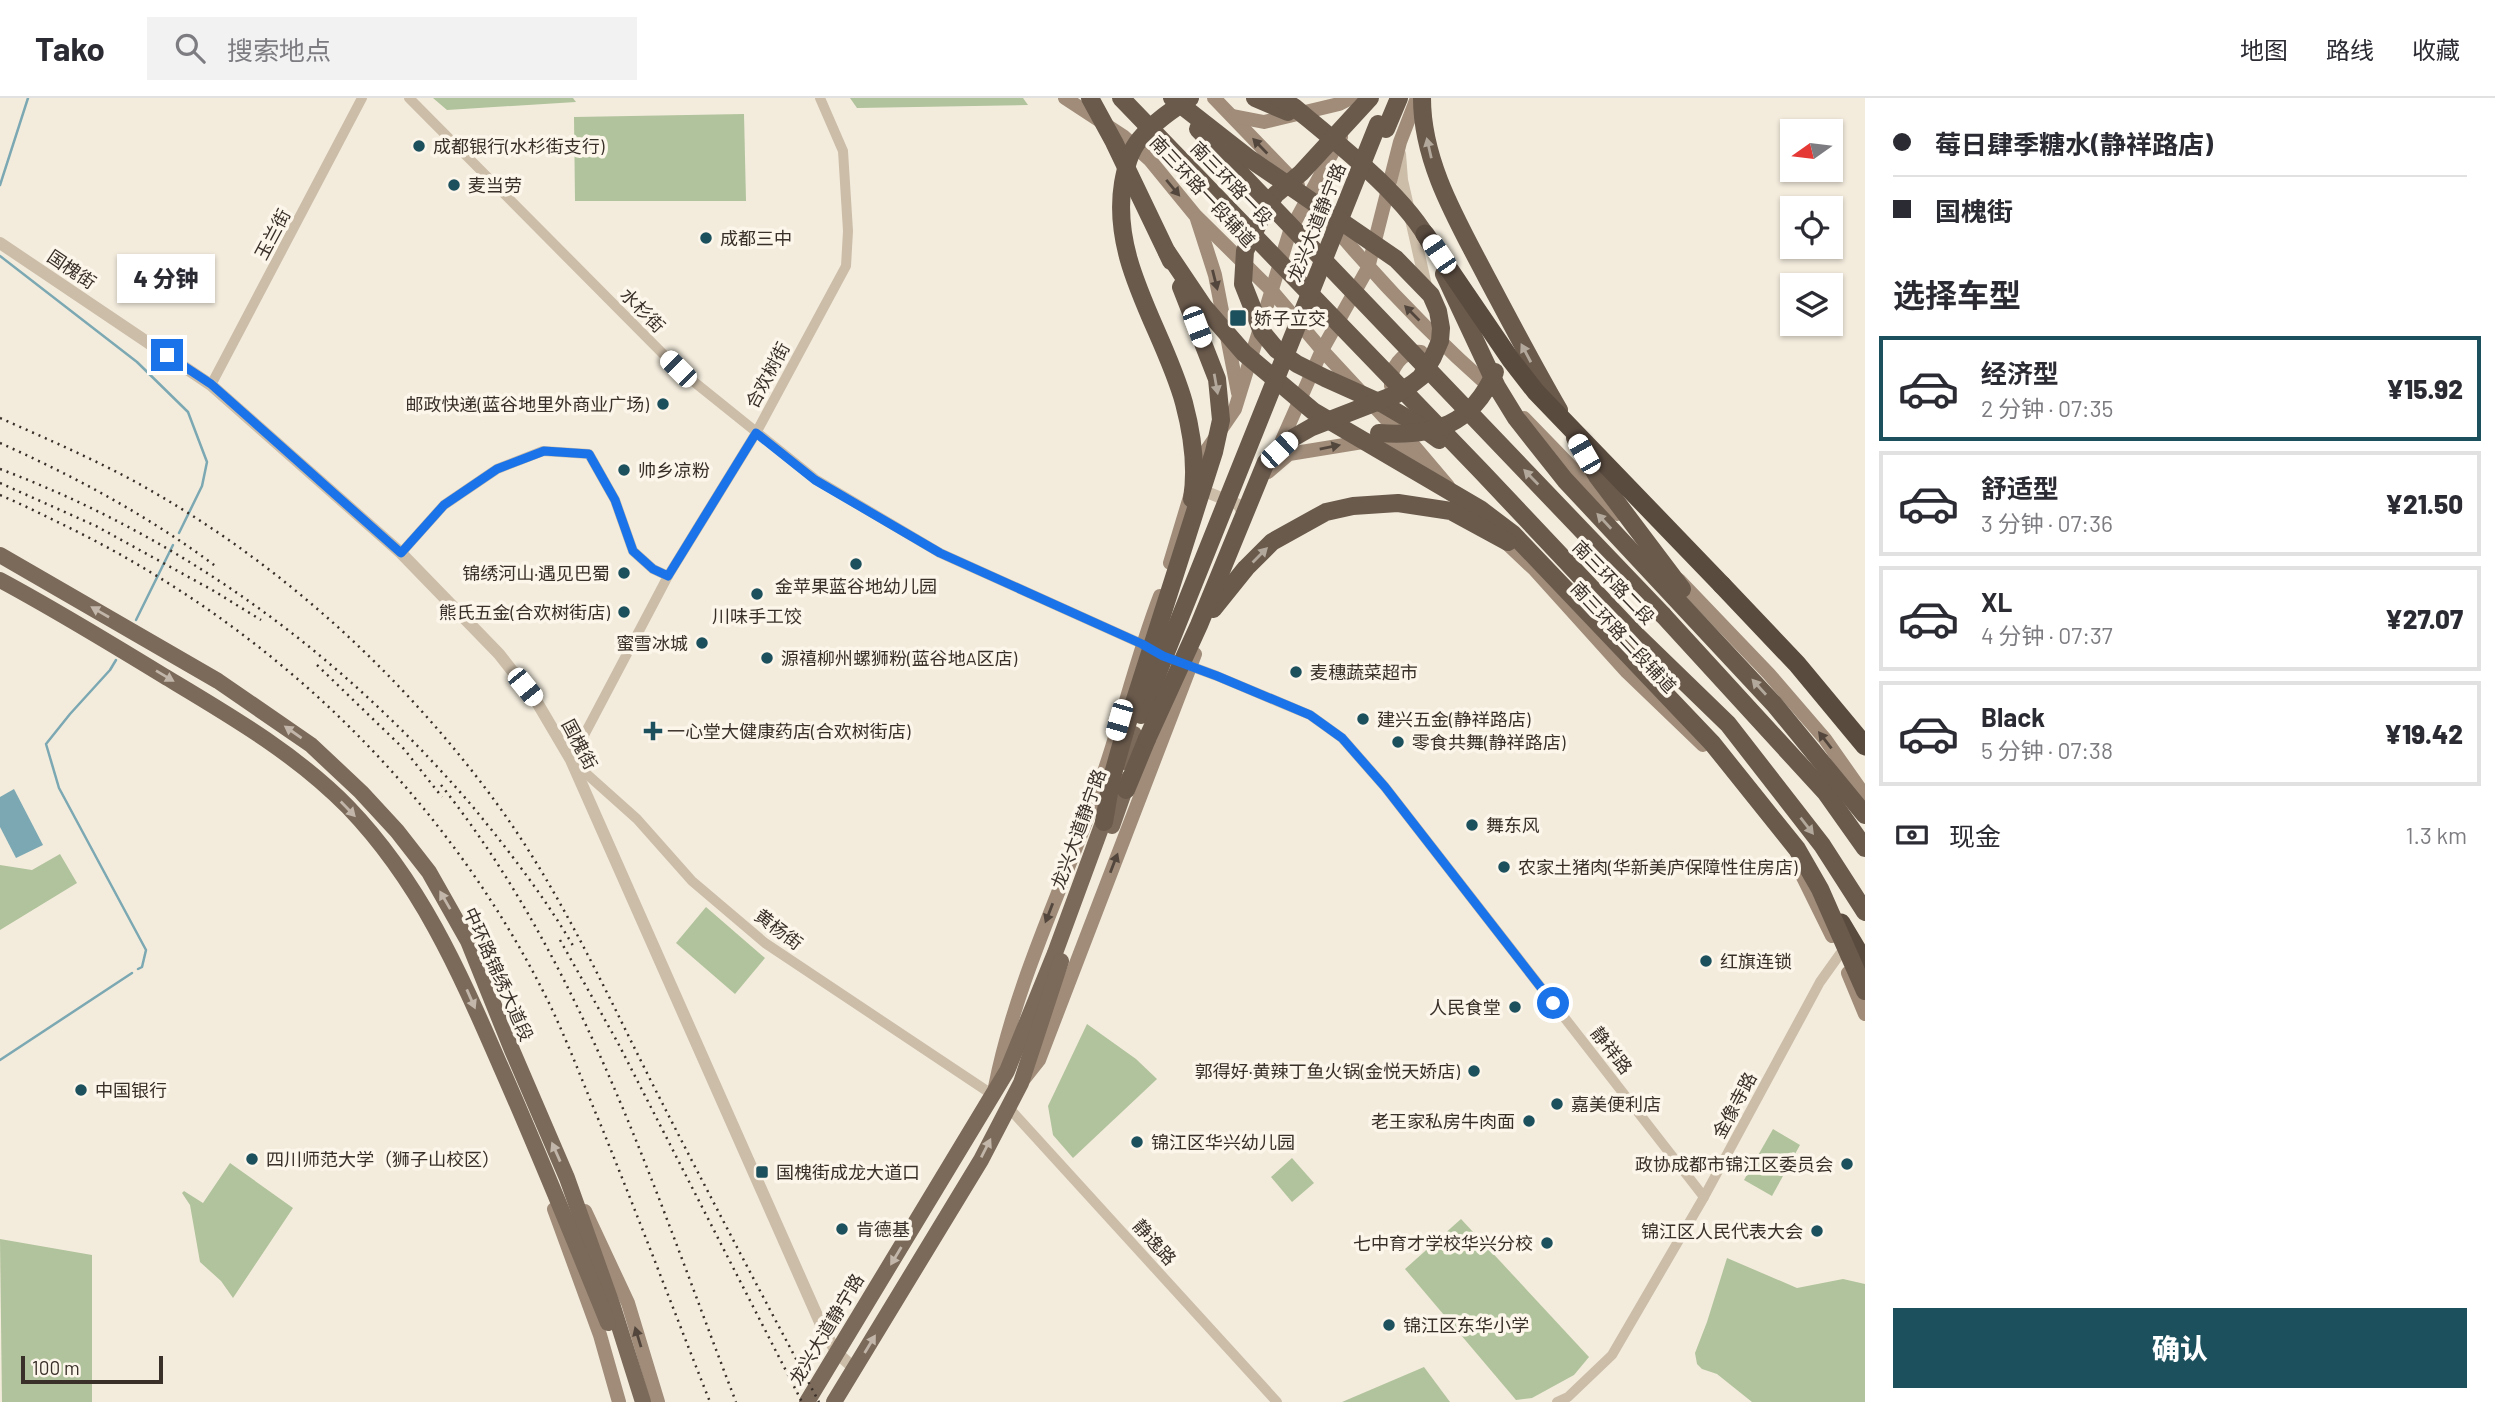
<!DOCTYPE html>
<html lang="zh">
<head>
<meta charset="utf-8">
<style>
  body { margin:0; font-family:Barlow,"Noto Sans SC",sans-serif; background:#f2f2f3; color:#2b2b33; height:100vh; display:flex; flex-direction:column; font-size:26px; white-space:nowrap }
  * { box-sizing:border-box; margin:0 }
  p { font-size:23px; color:#7c7c81 }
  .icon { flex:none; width:38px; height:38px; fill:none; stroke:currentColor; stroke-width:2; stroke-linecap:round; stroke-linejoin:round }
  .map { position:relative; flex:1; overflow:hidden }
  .sheet { display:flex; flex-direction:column; background:#fff; width:630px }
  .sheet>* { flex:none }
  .guide { display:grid; align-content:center; height:154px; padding:0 28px; background:#fff }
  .needle { width:46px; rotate:256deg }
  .buttons { position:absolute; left:1780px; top:21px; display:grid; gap:14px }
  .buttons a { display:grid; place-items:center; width:63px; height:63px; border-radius:0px; background:#fff; box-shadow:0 2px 5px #0004; font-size:35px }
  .scale { position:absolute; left:21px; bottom:18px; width:142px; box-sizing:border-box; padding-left:7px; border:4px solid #393029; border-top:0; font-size:19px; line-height:24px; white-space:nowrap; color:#393029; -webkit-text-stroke:5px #fbf5ea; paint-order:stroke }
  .end { position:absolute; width:32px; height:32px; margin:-16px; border:9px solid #1a73e8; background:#fff; box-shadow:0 0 0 4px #fff }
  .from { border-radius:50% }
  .bubble { position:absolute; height:49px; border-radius:0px; background:#fff; box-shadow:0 2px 5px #0004; font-size:23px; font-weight:800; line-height:49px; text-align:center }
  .car { position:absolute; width:21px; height:42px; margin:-21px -10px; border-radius:9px; box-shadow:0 0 5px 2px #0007; background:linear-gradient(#fff 24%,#345 0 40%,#fff 0 76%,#345 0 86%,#fff 0) }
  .guide b { display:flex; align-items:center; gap:24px; height:66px; font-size:26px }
  .guide b+b { border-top:2px solid #e1e1e2 }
  .guide i { width:18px; height:18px; background:#2b2b33 }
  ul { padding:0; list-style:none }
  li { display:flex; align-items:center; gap:21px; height:105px; margin:0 14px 10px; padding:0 14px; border:4px solid #e1e1e2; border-radius:0px }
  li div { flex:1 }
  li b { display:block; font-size:26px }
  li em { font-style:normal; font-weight:800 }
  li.selected { border-color:#1c505c }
  li>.icon { width:63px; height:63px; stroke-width:1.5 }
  h2 { padding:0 28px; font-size:32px; line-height:84px }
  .pay { display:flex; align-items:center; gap:18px; height:77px; padding:0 28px; font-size:26px }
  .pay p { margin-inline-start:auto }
  .primary-button { display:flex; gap:14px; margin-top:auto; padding:14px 28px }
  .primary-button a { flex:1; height:80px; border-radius:0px; background:#1c505c; color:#fff; font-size:28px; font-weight:800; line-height:80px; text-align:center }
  header { display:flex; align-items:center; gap:42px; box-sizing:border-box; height:98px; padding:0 35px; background:#fff; border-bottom:2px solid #e1e1e2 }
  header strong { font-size:33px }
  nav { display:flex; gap:38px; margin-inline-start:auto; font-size:24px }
  .search { width:490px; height:63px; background:#f2f2f3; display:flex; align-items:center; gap:18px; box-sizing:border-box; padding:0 24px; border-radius:0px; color:#7c7c81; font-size:26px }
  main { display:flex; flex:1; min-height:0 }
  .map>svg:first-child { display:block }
  .green { fill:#b1c39c }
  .water { fill:#7ba8b2 }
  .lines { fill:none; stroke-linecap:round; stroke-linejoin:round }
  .stream { stroke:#7ba8b2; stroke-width:2.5 }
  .minor { stroke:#ccbda8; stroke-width:10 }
  .tertiary { stroke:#ccbda8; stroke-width:12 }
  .secondary { stroke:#a08c79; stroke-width:14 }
  .primary { stroke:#7b6959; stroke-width:16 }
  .trunk { stroke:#6a5a4c; stroke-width:18 }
  .motorway { stroke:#5a4b3f; stroke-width:19 }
  .rail { stroke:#393029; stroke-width:2.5; stroke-dasharray:2 5; stroke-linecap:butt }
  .trunk-bridge { stroke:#6a5a4c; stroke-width:18 }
  .motorway-bridge { stroke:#5a4b3f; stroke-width:19 }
  .oneway { fill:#53473d }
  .oneway2 { fill:#b2a89b }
  .oneway3 { fill:#c1b6a9 }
  .route { stroke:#1a73e8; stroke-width:9 }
  .poi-dot { fill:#1c505c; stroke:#fbf5ea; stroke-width:2.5 }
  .labels { text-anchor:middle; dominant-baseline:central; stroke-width:7; stroke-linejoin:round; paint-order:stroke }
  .poi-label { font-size:18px; fill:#393029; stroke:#fbf5ea; text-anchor:start }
  .street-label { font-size:18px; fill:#393029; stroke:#fbf5ea }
</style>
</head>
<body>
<header>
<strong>Tako</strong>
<div class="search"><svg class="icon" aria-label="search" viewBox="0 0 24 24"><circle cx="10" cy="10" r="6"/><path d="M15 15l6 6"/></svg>搜索地点</div>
<nav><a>地图</a><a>路线</a><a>收藏</a></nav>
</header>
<main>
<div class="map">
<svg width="1865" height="1304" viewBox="0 0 1865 1304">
  <rect width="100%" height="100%" fill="#f3ecdd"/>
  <g class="green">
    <polygon points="433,0 573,0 576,4 447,12"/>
    <polygon points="850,0 1023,0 1028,7 857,10"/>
    <polygon points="744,16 746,103 575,103 574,19"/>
    <polygon points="60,756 77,785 0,832 0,767 32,772"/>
    <polygon points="706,809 765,860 735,896 676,845"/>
    <polygon points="1087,926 1136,961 1157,981 1073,1060 1053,1037 1048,1008"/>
    <polygon points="1773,1031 1800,1047 1772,1098 1744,1082"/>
    <polygon points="1292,1060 1314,1085 1292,1104 1271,1079"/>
    <polygon points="230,1065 293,1110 233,1200 221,1183 200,1164 190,1107 182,1095 184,1093 203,1105"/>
    <polygon points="1461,1121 1589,1259 1574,1277 1532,1300 1516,1302 1405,1171"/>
    <polygon points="0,1141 92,1157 92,1304 2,1304"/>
    <polygon points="1727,1160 1797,1190 1843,1181 1865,1186 1865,1304 1752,1304 1717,1276 1702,1271 1697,1266 1695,1255 1707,1224"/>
    <polygon points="1424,1269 1450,1304 1342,1304"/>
  </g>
  <polygon class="water" points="14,691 43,747 16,760 0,729 0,699"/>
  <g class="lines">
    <g class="stream">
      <polyline points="0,87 28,0"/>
      <polyline points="0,158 137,264 188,314 207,364 202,388 179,435"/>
      <polyline points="136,522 173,447"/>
      <polyline points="116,562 110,572 70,616 46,646 59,690 146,852 142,869 138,871"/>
      <polyline points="0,962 132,875"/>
    </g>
    <g class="minor">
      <polyline points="409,0 678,271 815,381 940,455 1142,546 1163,558 1217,578 1310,617 1342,640 1385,689 1704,1099"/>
      <polyline points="820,0 843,53 848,133 846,168 756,335 668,478 571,662 637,721 692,783 765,845 993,997"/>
      <polyline points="211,287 362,0"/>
      <polyline points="401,455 444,407 497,371 543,353 589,356 615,402 633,453 653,471 668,478"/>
      <polyline points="1008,1009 1277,1304"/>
      <polyline points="1557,1304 1568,1299 1612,1257 1704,1099 1820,884 1840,856"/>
    </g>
    <g class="tertiary">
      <polyline points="1400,56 1402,82 1427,192"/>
      <polyline points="0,145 211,287 401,455 499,556 538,606 571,662 823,1231 837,1255 855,1271"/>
      <polyline points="1194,389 1239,407 1245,420"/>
    </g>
    <g class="secondary">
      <polyline points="1065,0 1123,38 1150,62 1195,117 1272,193 1322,252 1397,333 1409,342 1448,388"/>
      <polyline points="1214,0 1298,87"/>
      <polyline points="1233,18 1264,24 1339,6 1351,0"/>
      <polyline points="1197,121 1215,177 1238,295"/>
      <path d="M1330,124C1380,184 1434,240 1493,292"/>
      <path d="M1391,288C1389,271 1402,252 1421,254"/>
      <polyline points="1524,320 1617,416"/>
      <polyline points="1279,349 1322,252 1368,170 1400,44 1417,0"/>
      <polyline points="1268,374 1289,356 1381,341 1394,345 1420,365"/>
      <polyline points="1500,439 1535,472 1627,574 1703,647"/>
      <polyline points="1170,465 1202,359 1235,311 1290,133 1341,39"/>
      <polyline points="1679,482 1769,576 1825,641 1865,698"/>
      <polyline points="1796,765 1832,838"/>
      <polyline points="1848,875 1865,916"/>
      <polyline points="1024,981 1039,962 1195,556"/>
      <path d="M995,989C1017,878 1069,778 1105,671C1124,614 1138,555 1160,498"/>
      <polyline points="554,1111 600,1237 619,1304"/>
      <polyline points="585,1113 628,1205 658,1304"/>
    </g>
    <g class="primary">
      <polyline points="0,457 218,583 311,647 361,694 397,733 429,774 468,843 512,952 567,1080 613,1209 643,1304"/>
      <path d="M0,482C56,512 110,545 164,578C229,617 295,655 348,709C421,785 459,873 500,967C538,1053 573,1139 608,1225"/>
      <polyline points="1124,664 1134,636"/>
      <polyline points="1112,728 1129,680"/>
      <polyline points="807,1304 1007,973 1055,855 1108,711"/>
      <polyline points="834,1304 981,1062 1021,985 1061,863"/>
    </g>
    <g class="trunk">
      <polyline points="1386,31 1399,0"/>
      <polyline points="1663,517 1826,695 1865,750"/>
      <polyline points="1631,532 1728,626 1822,747 1865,814"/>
      <polyline points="1126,692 1147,641"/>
      <polyline points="1104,724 1111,683 1125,633"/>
    </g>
    <g class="motorway">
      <polyline points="1722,487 1797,566 1865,648"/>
      <polyline points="1841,825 1865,865"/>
    </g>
    <g class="rail">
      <path d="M0,320C45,340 89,359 132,382C273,459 396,570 492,699C558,788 603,888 653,987C707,1093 763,1199 819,1304"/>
      <path d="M0,345C76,379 152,420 218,470"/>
      <path d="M0,371C186,441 344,558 473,709C510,754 546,801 575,851"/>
      <polyline points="0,385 96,428 214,493 261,522"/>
      <path d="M0,397C26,408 51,421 76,433C279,535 447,699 548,903C568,944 584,988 602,1030C639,1121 674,1213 710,1304"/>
      <polyline points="317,567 404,651 442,699"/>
      <path d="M441,687C584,867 654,1092 736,1304"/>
      <polyline points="560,842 618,945 802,1304"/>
    </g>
    <g class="trunk-bridge">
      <polyline points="1090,0 1114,44 1171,163"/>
      <polyline points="1121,0 1481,373 1631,532"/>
      <path d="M1190,0C1172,12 1154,24 1140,41C1129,54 1126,69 1123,85C1110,164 1164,232 1184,305C1192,335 1197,370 1192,401"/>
      <polyline points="1255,0 1288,14"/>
      <path d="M1279,0L1294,9C1336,44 1407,99 1431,147"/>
      <polyline points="1370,0 1301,75 1275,97 1261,120 1245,153 1243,186 1262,234 1277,252 1297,266 1325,280 1383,306 1417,326 1439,342"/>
      <path d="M1422,0C1422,65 1458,124 1487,180C1511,225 1534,269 1559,312"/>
      <polyline points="1198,31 1663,517"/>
      <polyline points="1167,154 1204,209 1244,255 1313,313 1480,411 1513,436 1712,645 1797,751 1820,791 1865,893"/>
      <polyline points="1444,176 1497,289 1516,320 1565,382 1774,606 1865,717"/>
      <path d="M1379,335C1434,339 1472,327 1495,274"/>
      <polyline points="1575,340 1597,378 1682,491"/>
      <polyline points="1213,511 1246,470 1272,444 1326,414 1353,408 1398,405 1451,413 1508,444"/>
      <polyline points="1141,617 1378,26"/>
      <polyline points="1125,633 1214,354 1221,322 1217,281 1181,189"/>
      <polyline points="1147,641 1199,527 1266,364 1291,341 1312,329 1397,296 1412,286 1421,279 1433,259 1440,243 1441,230 1438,213 1431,197 1396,161 1250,61 1172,0"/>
    </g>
    <polyline class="motorway-bridge" points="1425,136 1511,262 1536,294 1722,487"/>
  </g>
  <defs><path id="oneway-solid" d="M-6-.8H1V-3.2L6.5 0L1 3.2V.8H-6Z" transform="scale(1.75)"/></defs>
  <g class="oneway">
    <use href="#oneway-solid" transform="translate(1260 48) rotate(-134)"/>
    <use href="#oneway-solid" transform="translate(1173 90) rotate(50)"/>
    <use href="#oneway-solid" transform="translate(1215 182) rotate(76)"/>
    <use href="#oneway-solid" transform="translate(1412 215) rotate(-135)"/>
    <use href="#oneway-solid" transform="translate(1330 349) rotate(-11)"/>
    <use href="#oneway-solid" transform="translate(1825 642) rotate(-128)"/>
    <use href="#oneway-solid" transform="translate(1114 765) rotate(-69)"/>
    <use href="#oneway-solid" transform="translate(1049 815) rotate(111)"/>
    <use href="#oneway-solid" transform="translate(638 1239) rotate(-107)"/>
  </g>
  <g class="oneway2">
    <use href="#oneway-solid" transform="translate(1429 50) rotate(-103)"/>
    <use href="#oneway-solid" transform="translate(1526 255) rotate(-118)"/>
    <use href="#oneway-solid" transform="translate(1216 286) rotate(80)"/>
    <use href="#oneway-solid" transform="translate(1531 379) rotate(-134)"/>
    <use href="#oneway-solid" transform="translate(1604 423) rotate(-133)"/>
    <use href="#oneway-solid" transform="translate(1260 457) rotate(-45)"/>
    <use href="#oneway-solid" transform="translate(1759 589) rotate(-132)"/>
    <use href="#oneway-solid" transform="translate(1807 728) rotate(52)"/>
  </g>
  <g class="oneway3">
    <use href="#oneway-solid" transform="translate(100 514) rotate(-150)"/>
    <use href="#oneway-solid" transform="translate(165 578) rotate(31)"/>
    <use href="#oneway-solid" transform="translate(293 634) rotate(-145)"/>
    <use href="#oneway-solid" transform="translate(348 711) rotate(46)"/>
    <use href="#oneway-solid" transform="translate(445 802) rotate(-120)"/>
    <use href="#oneway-solid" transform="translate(471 901) rotate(66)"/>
    <use href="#oneway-solid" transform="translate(986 1050) rotate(-63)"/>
    <use href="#oneway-solid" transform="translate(556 1054) rotate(-114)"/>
    <use href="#oneway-solid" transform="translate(896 1158) rotate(121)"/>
    <use href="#oneway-solid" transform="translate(870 1246) rotate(-59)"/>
  </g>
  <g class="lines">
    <polyline class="route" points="167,257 211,286 401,455 444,407 497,371 544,353 589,356 615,402 633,453 653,471 668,478 756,335 815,382 940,455 1142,546 1163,558 1217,578 1310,617 1342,640 1385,689 1553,905"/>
  </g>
  <g class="poi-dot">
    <circle cx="419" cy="48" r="7"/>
    <circle cx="454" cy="87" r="7"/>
    <circle cx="706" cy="140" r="7"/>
    <rect x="1229" y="211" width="18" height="18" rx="3.5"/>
    <circle cx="663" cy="306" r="7"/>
    <circle cx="624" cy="372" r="7"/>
    <circle cx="856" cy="466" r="7"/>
    <circle cx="624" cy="475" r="7"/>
    <circle cx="757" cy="496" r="7"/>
    <circle cx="624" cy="514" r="7"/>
    <circle cx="702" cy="545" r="7"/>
    <circle cx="767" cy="560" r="7"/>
    <circle cx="1296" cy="574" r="7"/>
    <circle cx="1363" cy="621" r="7"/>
    <path d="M649.5 622.5h7v7h7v7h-7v7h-7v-7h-7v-7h7z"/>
    <circle cx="1398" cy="644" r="7"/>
    <circle cx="1472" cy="727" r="7"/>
    <circle cx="1504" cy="769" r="7"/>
    <circle cx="1706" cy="863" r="7"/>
    <circle cx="1515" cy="909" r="7"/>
    <circle cx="1474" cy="973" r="7"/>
    <circle cx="81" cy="992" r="7"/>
    <circle cx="1557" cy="1006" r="7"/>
    <circle cx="1529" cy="1023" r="7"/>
    <circle cx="1137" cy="1044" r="7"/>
    <circle cx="252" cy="1061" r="7"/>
    <circle cx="1847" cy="1066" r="7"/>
    <rect x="755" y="1067" width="14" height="14" rx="3.5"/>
    <circle cx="842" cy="1131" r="7"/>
    <circle cx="1817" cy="1133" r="7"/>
    <circle cx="1547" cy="1145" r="7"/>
    <circle cx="1389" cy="1227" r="7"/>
  </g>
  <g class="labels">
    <g class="poi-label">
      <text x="433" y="48">成都银行(水杉街支行)</text>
      <text x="468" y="87">麦当劳</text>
      <text x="720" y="140">成都三中</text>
      <text x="1254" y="220">娇子立交</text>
      <text x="649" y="306" text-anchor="end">邮政快递(蓝谷地里外商业广场)</text>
      <text x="638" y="372">帅乡凉粉</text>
      <text x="610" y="475" text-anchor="end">锦绣河山·遇见巴蜀</text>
      <text x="856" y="488" text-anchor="middle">金苹果蓝谷地幼儿园</text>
      <text x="610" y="514" text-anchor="end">熊氏五金(合欢树街店)</text>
      <text x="757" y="518" text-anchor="middle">川味手工饺</text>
      <text x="688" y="545" text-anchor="end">蜜雪冰城</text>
      <text x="781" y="560">源禧柳州螺狮粉(蓝谷地A区店)</text>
      <text x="1310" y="574">麦穗蔬菜超市</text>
      <text x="1377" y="621">建兴五金(静祥路店)</text>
      <text x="667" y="633">一心堂大健康药店(合欢树街店)</text>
      <text x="1412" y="644">零食共舞(静祥路店)</text>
      <text x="1486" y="727">舞东风</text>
      <text x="1518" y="769">农家土猪肉(华新美庐保障性住房店)</text>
      <text x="1720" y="863">红旗连锁</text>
      <text x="1501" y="909" text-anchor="end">人民食堂</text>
      <text x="1460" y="973" text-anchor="end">郭得好·黄辣丁鱼火锅(金悦天娇店)</text>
      <text x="95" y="992">中国银行</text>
      <text x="1571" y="1006">嘉美便利店</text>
      <text x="1515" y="1023" text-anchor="end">老王家私房牛肉面</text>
      <text x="1151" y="1044">锦江区华兴幼儿园</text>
      <text x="266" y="1061">四川师范大学（狮子山校区）</text>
      <text x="1833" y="1066" text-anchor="end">政协成都市锦江区委员会</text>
      <text x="776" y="1074">国槐街成龙大道口</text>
      <text x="856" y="1131">肯德基</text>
      <text x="1803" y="1133" text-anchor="end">锦江区人民代表大会</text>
      <text x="1533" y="1145" text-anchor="end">七中育才学校华兴分校</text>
      <text x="1403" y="1227">锦江区东华小学</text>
    </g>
    <g class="street-label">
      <text transform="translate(1232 85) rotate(46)">南三环路一段</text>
      <text transform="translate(1203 93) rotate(47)">南三环路一段辅道</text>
      <text transform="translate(1316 124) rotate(-68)">龙兴大道静宁路</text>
      <text transform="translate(272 136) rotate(-62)">玉兰街</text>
      <text transform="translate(72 171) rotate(34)">国槐街</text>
      <text transform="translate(643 212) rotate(45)">水杉街</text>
      <text transform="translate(767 277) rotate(-62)">合欢树街</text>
      <text transform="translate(1614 484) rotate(46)">南三环路二段</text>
      <text transform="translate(1624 539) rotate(47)">南三环路二段辅道</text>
      <text transform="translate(580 646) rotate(62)">国槐街</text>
      <text transform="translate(1078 731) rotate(-70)">龙兴大道静宁路</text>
      <text transform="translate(779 831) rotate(37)">黄杨街</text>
      <text transform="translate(499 876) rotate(66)">中环路锦绣大道段</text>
      <text transform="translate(1612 952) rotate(52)">静祥路</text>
      <text transform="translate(1734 1007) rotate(-62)">金像寺路</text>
      <text transform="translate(1155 1144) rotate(48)">静逸路</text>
      <text transform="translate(826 1231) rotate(-59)">龙兴大道静宁路</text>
    </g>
  </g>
</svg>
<div class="buttons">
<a><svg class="needle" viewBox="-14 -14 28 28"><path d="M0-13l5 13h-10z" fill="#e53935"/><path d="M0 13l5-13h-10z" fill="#7c7c81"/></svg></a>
<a><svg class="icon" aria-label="locate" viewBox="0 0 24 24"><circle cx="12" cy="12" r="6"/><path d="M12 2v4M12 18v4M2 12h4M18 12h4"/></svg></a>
<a><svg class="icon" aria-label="layers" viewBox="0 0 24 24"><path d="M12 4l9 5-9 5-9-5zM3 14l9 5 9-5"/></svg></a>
</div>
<div class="scale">100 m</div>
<i class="end from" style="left:1553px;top:905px"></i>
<i class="end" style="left:167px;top:257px"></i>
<div class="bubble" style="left:117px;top:156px;width:98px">4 分钟</div>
<i class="car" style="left:1439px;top:156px;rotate:326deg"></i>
<i class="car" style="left:1197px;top:229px;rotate:159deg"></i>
<i class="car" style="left:678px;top:271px;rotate:315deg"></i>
<i class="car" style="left:1279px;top:352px;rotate:47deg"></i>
<i class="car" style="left:1584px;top:356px;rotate:330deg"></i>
<i class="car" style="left:525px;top:589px;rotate:141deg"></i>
<i class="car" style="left:1119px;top:622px;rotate:196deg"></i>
</div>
<section class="sheet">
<div class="guide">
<b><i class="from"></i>莓日肆季糖水(静祥路店)</b>
<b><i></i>国槐街</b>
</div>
<h2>选择车型</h2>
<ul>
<li class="selected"><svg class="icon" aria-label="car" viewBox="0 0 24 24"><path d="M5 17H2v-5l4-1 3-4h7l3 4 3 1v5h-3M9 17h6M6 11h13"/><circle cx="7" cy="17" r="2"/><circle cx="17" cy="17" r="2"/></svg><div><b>经济型</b><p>2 分钟 · 07:35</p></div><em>¥15.92</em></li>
<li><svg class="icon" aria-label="car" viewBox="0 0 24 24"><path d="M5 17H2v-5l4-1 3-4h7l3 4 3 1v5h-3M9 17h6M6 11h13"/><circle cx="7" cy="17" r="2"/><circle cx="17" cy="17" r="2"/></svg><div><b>舒适型</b><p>3 分钟 · 07:36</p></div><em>¥21.50</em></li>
<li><svg class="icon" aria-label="car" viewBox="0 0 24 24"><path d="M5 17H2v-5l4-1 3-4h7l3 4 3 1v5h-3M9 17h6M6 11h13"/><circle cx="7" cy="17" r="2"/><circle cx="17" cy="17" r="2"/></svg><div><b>XL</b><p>4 分钟 · 07:37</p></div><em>¥27.07</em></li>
<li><svg class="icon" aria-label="car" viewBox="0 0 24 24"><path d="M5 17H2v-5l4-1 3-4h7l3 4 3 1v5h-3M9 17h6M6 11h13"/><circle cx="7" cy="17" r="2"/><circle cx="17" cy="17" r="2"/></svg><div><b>Black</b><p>5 分钟 · 07:38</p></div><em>¥19.42</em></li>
</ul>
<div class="pay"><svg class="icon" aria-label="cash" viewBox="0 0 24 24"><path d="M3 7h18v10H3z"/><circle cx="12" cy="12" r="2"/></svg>现金<p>1.3 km</p></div>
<div class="primary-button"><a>确认</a></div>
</section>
</main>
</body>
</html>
